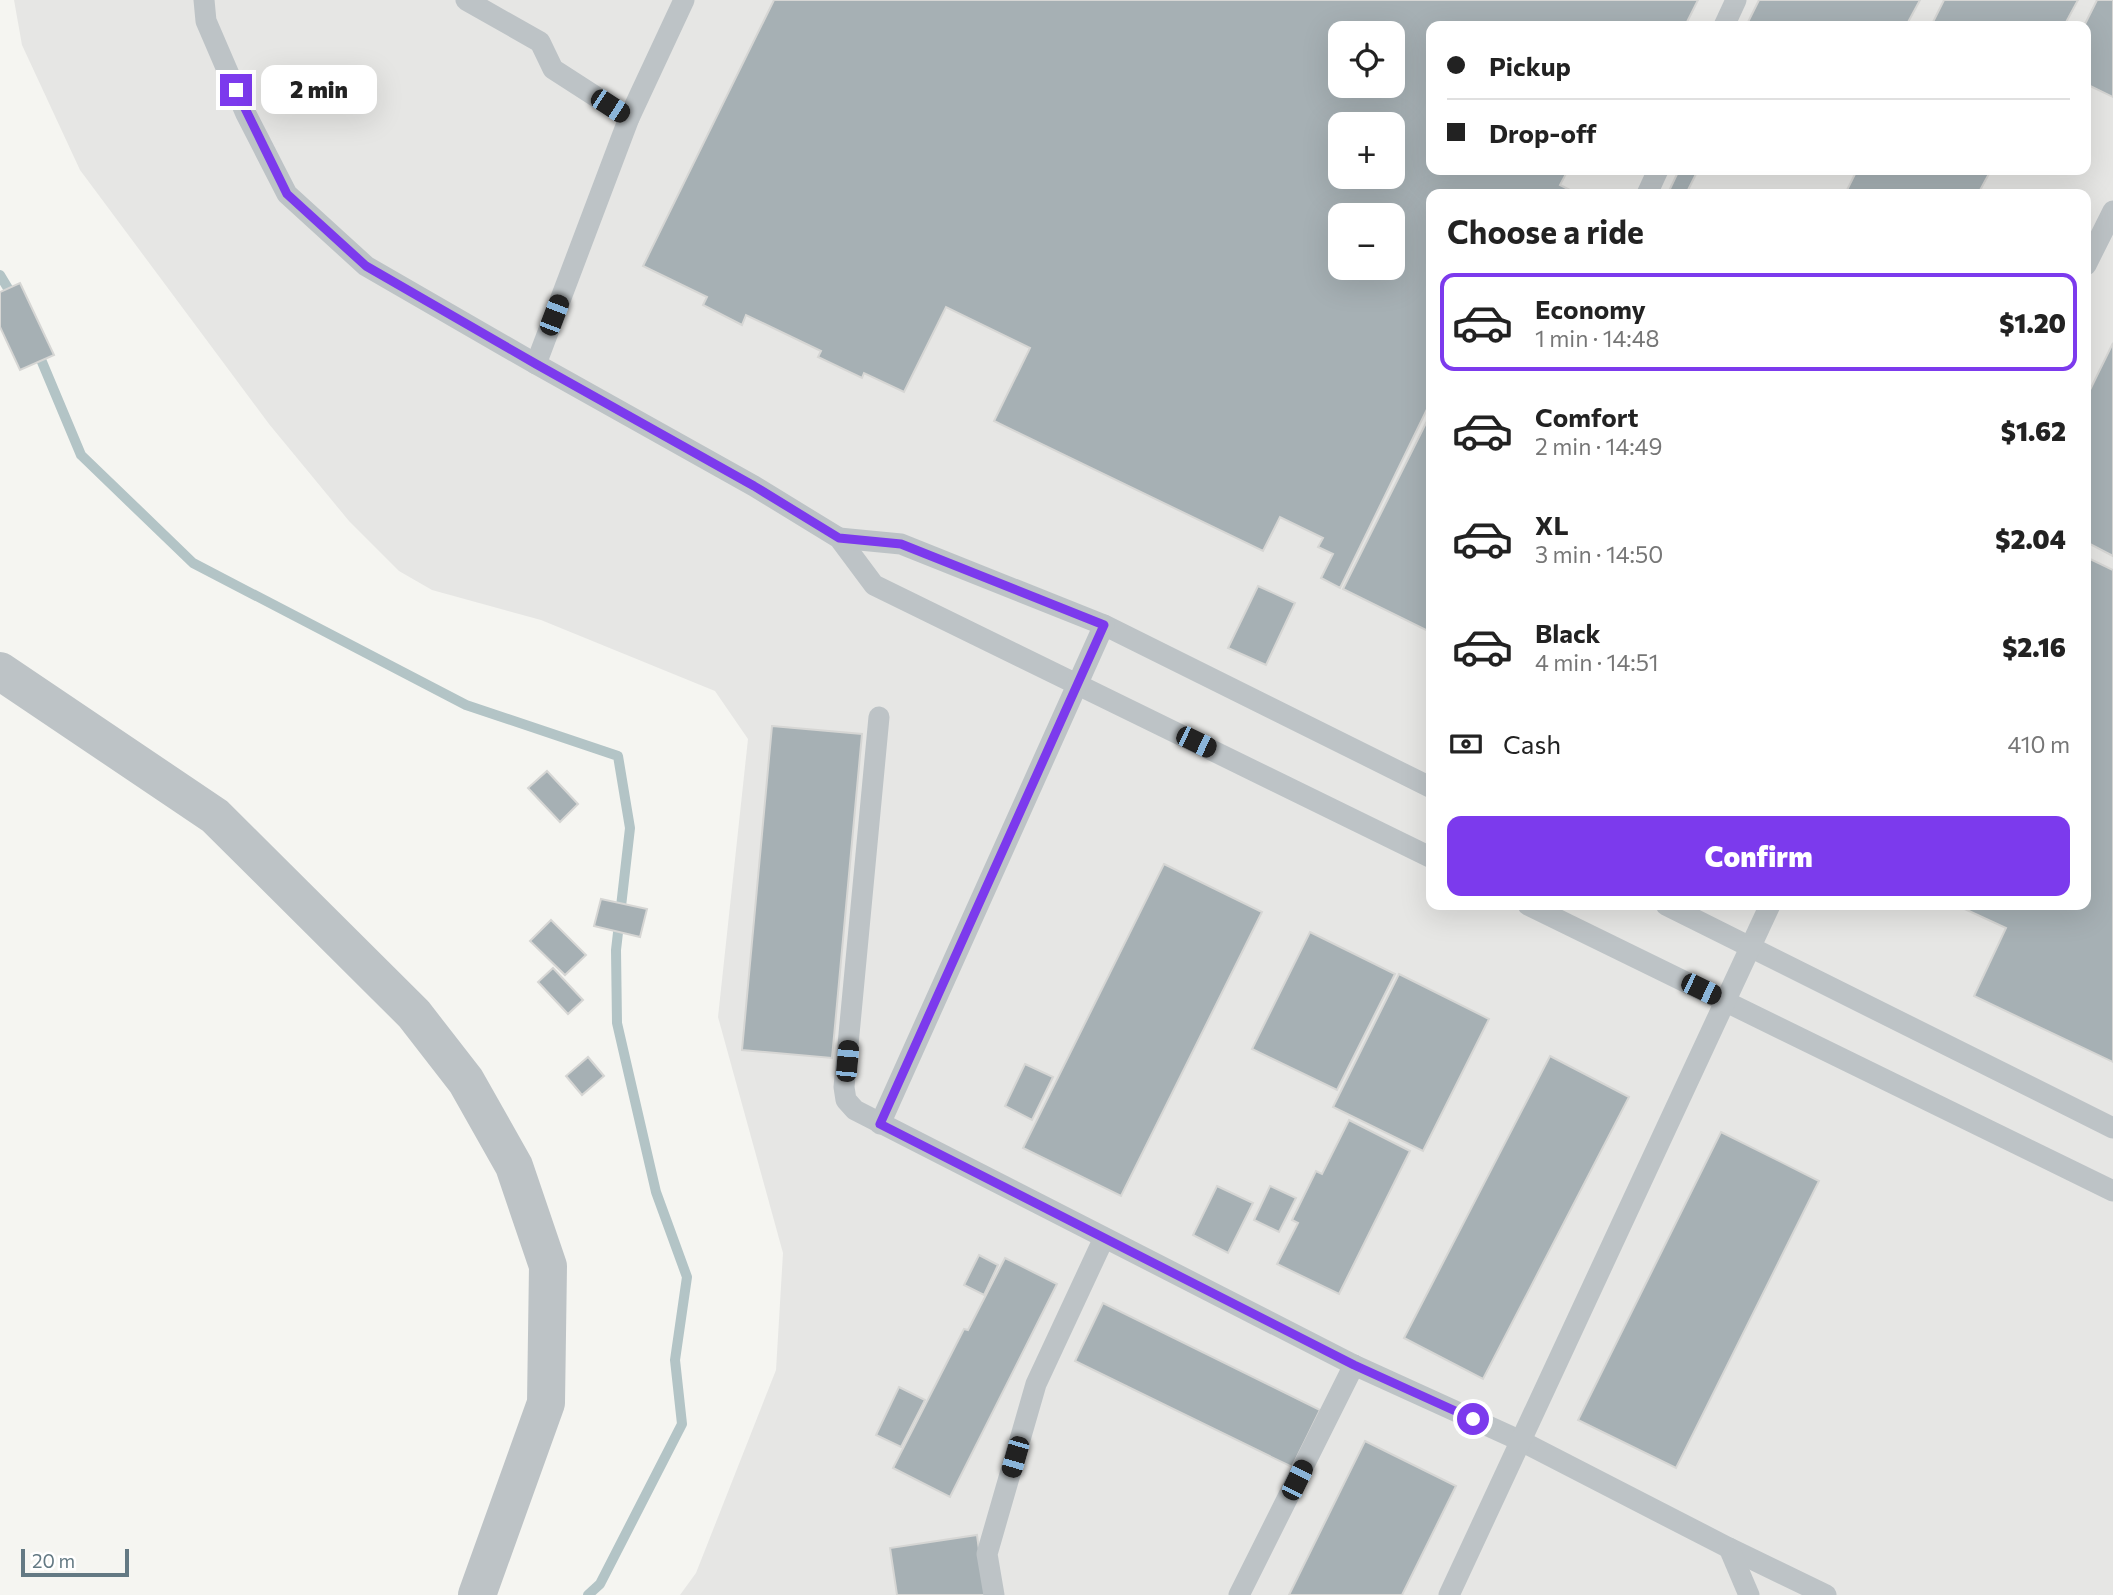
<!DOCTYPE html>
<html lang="en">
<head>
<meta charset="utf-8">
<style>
  body { margin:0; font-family:Commissioner,sans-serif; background:#f6f6f6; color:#222; height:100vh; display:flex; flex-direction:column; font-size:26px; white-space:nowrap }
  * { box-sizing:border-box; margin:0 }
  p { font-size:23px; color:#767676 }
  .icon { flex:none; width:38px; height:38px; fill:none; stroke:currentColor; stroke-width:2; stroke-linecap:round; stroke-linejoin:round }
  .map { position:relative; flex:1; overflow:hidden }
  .sheet { position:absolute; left:1426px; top:189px; width:665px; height:721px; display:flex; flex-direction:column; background:#fff; border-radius:14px; box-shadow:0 7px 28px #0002 }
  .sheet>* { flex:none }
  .hud { position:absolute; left:1426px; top:21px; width:665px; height:154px; border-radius:14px; box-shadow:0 7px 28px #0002; display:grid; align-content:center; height:154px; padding:0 21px; background:#fff }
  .buttons { position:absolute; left:1328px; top:21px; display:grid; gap:14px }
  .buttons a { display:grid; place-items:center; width:77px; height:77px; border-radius:14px; background:#fff; box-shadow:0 7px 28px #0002; font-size:35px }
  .scale { position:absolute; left:21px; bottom:18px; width:108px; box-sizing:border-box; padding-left:7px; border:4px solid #637983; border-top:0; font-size:19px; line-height:24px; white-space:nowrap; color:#637983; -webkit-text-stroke:5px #fff; paint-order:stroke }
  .end { position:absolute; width:32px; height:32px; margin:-16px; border:9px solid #7c3aed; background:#fff; box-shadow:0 0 0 4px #fff }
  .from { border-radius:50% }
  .bubble { position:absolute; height:49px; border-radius:14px; background:#fff; box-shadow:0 7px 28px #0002; font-size:23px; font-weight:800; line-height:49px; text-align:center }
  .car { position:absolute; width:21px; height:42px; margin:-21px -10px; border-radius:9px; box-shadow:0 0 5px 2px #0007; background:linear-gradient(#222 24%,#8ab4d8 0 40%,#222 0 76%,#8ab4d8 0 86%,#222 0) }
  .hud b { display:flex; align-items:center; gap:24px; height:66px; font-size:26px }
  .hud b+b { border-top:2px solid #e0e0e0 }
  .hud i { width:18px; height:18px; background:#222 }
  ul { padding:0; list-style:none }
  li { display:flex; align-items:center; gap:21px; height:98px; margin:0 14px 10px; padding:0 7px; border:4px solid transparent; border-radius:14px }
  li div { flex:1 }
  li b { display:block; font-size:26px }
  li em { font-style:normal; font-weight:800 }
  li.active { border-color:#7c3aed }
  li>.icon { width:63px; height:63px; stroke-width:1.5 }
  h2 { padding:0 21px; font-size:32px; line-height:84px }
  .pay { display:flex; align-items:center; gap:18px; height:77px; padding:0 21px; font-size:26px }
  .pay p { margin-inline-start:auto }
  .cta { display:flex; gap:14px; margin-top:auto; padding:14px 21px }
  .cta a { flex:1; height:80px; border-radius:14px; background:#7c3aed; color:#fff; font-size:28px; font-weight:800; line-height:80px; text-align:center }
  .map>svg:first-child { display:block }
  .built { fill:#e6e6e4; fill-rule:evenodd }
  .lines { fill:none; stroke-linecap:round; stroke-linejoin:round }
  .stream { stroke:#b3c4c6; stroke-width:10 }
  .building { fill:#a6b0b4; stroke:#d6d6d4; stroke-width:2; fill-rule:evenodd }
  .lane { stroke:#bdc3c6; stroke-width:21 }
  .street { stroke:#bdc3c6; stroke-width:38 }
  .route { stroke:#7c3aed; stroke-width:9 }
</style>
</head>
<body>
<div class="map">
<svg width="2113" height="1595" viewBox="0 0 2113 1595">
  <rect width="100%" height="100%" fill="#f5f5f1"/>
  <path class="built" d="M14,0H2113V1595H680L696,1573L776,1370L783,1253L718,1017L748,739L715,691L541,620L432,590L399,571L349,521L269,424L80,170L22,45ZM1432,26H2086V170H1432ZM1340,33H1393V86H1340ZM1340,124H1393V177H1340ZM1432,194H2086V905H1432ZM1340,215H1393V268H1340Z"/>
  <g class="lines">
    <g class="stream">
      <polyline points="0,275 15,300"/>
      <polyline points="37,350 81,455 193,563 466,705 618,756 630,828 616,950 617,1023 656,1192 687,1277 675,1360 682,1424 600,1584 588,1595"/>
    </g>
  </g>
  <g class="building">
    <path d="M774,0H1698L1685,26H1432V170H1568L1560,185L1578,194H1432V399L1340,588L1321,578L1333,554L1318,547L1323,538L1280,517L1263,551L994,421L1030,348L946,307L904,392L864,373L862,378L818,357L821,351L746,315L742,325L703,305L707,297L643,266ZM1340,33H1393V86H1340ZM1340,124H1393V177H1340ZM1340,215H1393V268H1340Z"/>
    <polygon points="1759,0 1920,0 1906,26 1746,26"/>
    <polygon points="1944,0 2078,0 2064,26 1931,26"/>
    <polygon points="2097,0 2113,0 2113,97 2086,84 2084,26"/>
    <polygon points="1679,170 1698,170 1686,194 1671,194 1668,193"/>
    <polygon points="1857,170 1991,170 1978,194 1845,194"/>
    <polygon points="20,283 54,355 20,370 0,327 0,292"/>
    <polygon points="2113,343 2113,556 2086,542 2086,398"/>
    <polygon points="1432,411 1432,633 1343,589"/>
    <polygon points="2086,557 2113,570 2113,1062 1974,996 2006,928 1956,905 2086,905"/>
    <polygon points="1258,586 1295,603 1266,665 1228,648"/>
    <polygon points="772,726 862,734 832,1058 742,1050"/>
    <polygon points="547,771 578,804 560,822 528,788"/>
    <polygon points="1164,864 1262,912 1121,1196 1023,1148"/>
    <polygon points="601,899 647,909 640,937 594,926"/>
    <polygon points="551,920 586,955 565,975 530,941"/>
    <polygon points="1310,932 1395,974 1337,1090 1252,1049"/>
    <polygon points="553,968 583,1000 568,1014 538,982"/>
    <polygon points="1399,974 1489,1019 1423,1151 1333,1107"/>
    <polygon points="1550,1056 1629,1097 1483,1379 1404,1338"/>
    <polygon points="588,1057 604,1076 582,1095 566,1076"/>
    <polygon points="1025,1064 1053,1077 1032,1120 1005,1106"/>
    <polygon points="1349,1120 1410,1151 1339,1294 1277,1264 1298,1223 1292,1220 1316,1171 1322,1174"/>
    <polygon points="1721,1132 1819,1181 1676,1468 1578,1420"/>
    <polygon points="1217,1186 1253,1203 1228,1253 1193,1235"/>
    <polygon points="1270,1186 1296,1198 1279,1232 1254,1220"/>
    <polygon points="979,1255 998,1265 984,1295 964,1285"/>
    <polygon points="1005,1258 1057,1284 950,1497 893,1468 964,1329 968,1330"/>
    <polygon points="1103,1303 1320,1410 1292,1467 1075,1361"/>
    <polygon points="899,1387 925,1400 901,1447 876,1435"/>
    <polygon points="1365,1441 1456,1486 1402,1595 1289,1595"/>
    <polygon points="977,1535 985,1595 897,1595 890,1548"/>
  </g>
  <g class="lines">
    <g class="lane">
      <polyline points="204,0 206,21 246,114 287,194 366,266 536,364 754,486 839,538 874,585 1432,858"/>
      <polyline points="466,0 540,42 553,69 629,118"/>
      <polyline points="1724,26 1736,0"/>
      <polyline points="1647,194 1658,170"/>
      <polyline points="2086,265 2113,211"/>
      <polyline points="536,364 629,118 684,0"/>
      <polyline points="839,538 901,544 1104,625 1432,788"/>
      <polyline points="879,717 844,1087 846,1100 855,1110 1354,1365 1521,1441 1729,1548 1826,1595"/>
      <polyline points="1528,905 2113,1191"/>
      <polyline points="1666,905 2113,1128"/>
      <polyline points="880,1124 1104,625"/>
      <polyline points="1729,1548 1749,1595"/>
      <polyline points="994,1595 987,1554 1036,1384 1104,1238"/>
      <polyline points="1239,1595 1354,1365"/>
      <polyline points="1449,1595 1770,905"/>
    </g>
    <polyline class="street" points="0,671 215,816 414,1014 466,1081 514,1166 548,1266 546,1403 477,1595"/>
  </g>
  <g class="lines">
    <polyline class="route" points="236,90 287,194 366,266 536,364 754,486 839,538 901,544 1104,625 880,1124 1354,1365 1473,1419"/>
  </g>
</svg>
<div class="buttons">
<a><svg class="icon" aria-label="locate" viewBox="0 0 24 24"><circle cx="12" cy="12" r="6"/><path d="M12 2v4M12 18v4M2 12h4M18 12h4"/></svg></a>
<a>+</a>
<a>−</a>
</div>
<div class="scale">20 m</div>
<i class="end from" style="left:1473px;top:1419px"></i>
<i class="end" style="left:236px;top:90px"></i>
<div class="bubble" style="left:261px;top:65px;width:116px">2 min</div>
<i class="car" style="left:610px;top:106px;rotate:123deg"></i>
<i class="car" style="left:554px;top:315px;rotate:21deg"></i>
<i class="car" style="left:1196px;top:742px;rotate:116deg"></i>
<i class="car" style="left:1701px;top:989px;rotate:116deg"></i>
<i class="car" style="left:847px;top:1061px;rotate:5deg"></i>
<i class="car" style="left:1015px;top:1457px;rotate:196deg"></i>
<i class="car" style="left:1297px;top:1480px;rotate:26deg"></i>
<div class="hud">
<b><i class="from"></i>Pickup</b>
<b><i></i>Drop-off</b>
</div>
<section class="sheet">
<h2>Choose a ride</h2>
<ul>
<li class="active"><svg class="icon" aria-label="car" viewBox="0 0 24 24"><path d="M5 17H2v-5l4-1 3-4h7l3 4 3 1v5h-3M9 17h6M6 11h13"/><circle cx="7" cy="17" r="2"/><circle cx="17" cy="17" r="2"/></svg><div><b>Economy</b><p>1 min · 14:48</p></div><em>$1.20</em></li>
<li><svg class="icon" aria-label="car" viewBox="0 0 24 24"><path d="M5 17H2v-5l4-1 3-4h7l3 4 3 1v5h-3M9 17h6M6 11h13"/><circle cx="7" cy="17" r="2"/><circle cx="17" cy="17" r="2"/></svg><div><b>Comfort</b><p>2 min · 14:49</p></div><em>$1.62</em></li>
<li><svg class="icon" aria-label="car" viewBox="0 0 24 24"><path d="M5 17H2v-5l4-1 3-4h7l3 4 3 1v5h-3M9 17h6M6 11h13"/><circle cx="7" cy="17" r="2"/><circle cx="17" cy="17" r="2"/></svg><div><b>XL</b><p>3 min · 14:50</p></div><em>$2.04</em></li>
<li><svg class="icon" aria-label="car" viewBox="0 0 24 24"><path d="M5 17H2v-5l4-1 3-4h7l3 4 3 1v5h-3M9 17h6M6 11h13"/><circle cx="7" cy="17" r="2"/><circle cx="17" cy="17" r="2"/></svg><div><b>Black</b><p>4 min · 14:51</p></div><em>$2.16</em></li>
</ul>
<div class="pay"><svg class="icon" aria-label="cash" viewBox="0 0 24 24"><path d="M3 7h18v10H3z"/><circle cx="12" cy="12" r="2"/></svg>Cash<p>410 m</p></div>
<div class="cta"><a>Confirm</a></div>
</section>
</div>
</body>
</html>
